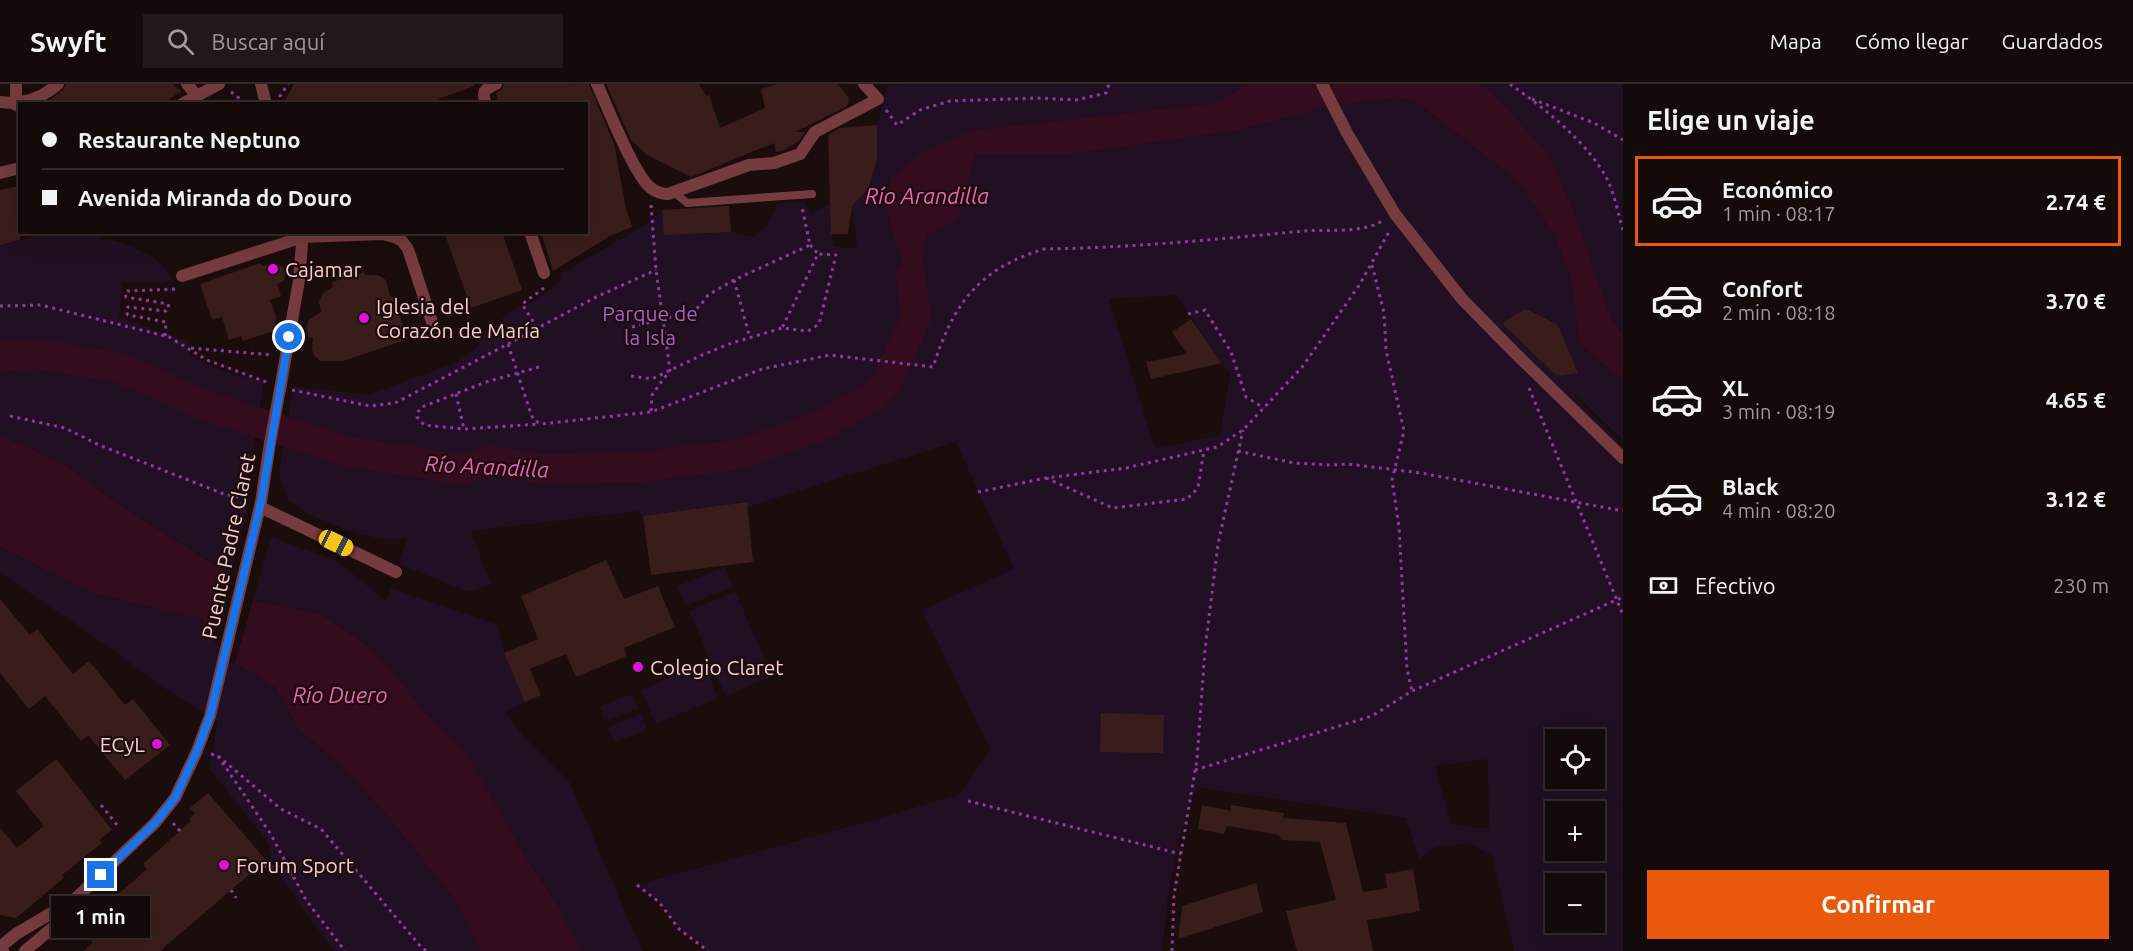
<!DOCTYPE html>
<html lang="es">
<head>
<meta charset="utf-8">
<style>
  body { margin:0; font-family:Ubuntu,sans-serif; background:#211817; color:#f1f3f6; height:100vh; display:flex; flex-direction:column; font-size:22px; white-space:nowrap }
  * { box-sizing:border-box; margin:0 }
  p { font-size:20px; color:#9d9a9c }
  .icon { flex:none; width:33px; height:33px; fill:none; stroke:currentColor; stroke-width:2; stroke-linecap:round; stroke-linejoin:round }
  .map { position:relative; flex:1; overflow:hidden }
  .side { display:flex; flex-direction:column; background:#140a09; width:510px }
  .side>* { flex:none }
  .top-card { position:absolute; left:18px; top:18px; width:570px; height:132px; border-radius:0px; box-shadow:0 6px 24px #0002,0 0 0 2px #332b2a; display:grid; align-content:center; height:132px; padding:0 24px; background:#140a09 }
  .buttons { position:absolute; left:1545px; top:645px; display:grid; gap:12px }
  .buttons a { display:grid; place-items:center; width:60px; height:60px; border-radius:0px; background:#140a09; box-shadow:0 6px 24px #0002,0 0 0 2px #332b2a; font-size:30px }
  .end { position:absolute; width:27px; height:27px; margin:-14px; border:8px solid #1a73e8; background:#fff; box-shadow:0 0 0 3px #fff }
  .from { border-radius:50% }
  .bubble { position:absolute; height:42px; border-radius:0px; background:#140a09; box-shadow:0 6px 24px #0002,0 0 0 2px #332b2a; font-size:20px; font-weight:700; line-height:42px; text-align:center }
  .car { position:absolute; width:18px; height:36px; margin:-18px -9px; border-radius:8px; box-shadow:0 0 4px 2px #0007; background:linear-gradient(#f5c518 24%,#345 0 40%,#f5c518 0 76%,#345 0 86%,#f5c518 0) }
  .top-card b { display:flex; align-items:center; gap:21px; height:57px; font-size:22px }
  .top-card b+b { border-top:2px solid #332b2a }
  .top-card i { width:15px; height:15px; background:#f1f3f6 }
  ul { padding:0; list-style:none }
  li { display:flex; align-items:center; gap:18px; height:90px; margin:0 12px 9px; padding:0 12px; border:3px solid transparent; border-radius:0px }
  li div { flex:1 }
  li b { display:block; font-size:22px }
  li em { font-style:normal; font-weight:700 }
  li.selected { border-color:#ea580c }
  li>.icon { width:54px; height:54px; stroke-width:1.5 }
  h2 { padding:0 24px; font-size:27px; line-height:72px }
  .pay { display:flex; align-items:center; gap:15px; height:66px; padding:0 24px; font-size:22px }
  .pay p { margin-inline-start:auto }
  .action { display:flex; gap:12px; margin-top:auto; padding:12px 24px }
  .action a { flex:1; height:69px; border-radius:0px; background:#ea580c; color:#fff; font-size:24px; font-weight:700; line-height:69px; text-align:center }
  header { display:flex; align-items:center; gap:36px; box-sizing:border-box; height:84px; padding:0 30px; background:#140a09; border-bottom:2px solid #332b2a }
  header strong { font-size:28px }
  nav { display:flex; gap:33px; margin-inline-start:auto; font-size:21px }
  .search { width:420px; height:54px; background:#211817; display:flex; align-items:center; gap:15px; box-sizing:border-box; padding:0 21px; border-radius:0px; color:#9d9a9c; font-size:22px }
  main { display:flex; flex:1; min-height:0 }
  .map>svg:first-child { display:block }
  .green { fill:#211023; fill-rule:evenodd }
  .water { fill:#330c1e }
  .pier { fill:#1a0d0c }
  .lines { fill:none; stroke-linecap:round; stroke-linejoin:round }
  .river { stroke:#330c1e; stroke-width:30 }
  .building { fill:#391d1a }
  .path { stroke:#9136a2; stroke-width:3; stroke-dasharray:3 4.5; stroke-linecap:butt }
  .service { stroke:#753b3e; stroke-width:8 }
  .pedestrian { stroke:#753b3e; stroke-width:12 }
  .minor { stroke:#753b3e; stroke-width:12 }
  .tertiary { stroke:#753b3e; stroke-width:12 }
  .tertiary-bridge { stroke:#753b3e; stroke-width:12 }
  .route { stroke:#1a73e8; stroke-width:8 }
  .poi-dot { fill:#dd13db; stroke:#1a0d0c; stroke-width:2 }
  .labels { text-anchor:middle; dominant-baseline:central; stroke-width:4.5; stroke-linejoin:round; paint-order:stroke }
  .poi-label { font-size:21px; fill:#facbca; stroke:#1a0d0c; text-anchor:start }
  .park-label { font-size:21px; fill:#aa5ed2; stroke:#1a0d0c }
  .street-label { font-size:21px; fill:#facbca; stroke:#1a0d0c }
  .water-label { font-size:22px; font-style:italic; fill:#f161bc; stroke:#1a0d0c }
</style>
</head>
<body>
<header>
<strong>Swyft</strong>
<div class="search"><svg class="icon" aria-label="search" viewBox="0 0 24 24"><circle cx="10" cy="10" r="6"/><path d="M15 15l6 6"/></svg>Buscar aquí</div>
<nav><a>Mapa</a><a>Cómo llegar</a><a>Guardados</a></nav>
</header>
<main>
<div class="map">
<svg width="1623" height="867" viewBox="0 0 1623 867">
  <rect width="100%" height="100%" fill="#1a0d0c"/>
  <g class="green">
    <path d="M914,0H1248L1216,19L974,46L926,151L958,136L976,70H1072L1234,47L1327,23L1399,13L1418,19L1517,97L1554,150L1570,191L1580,260L1623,297V356L1568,304L1623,363V867H1514L1492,771L1468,759L1436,763L1419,775L1406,734L1201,704L1190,716L1179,756L1168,811L1162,867H708L679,845L659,818L637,801L873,736L960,710L990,664L922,526L1014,485L956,358L747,423L745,418L643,432L638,427L471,447L491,501L469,508L399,480L407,455H380L347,446L313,432L288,417L279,391L293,302L368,311L455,279L476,264L485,249L515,224L531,219L561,197L560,190L647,140L662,126L664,151L731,148L753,153L768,141L777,120L804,117L810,129L830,120L833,163L857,164L852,119H855L868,104L877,76V41L888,1ZM1176,211L1230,290L1220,351L1155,365L1109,215ZM1503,239L1558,241L1578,289L1557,292ZM1556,656H1594V694H1556ZM1488,675L1489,745L1451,740L1435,682ZM1556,728H1594V766H1556ZM1556,800H1594V838H1556Z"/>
    <polygon points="1479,0 1623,0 1623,251 1610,232 1577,135 1550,71 1492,9"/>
    <path d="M51,149H100V155L116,157L155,173L174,198L123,199L119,233L187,257L190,271C212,286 238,291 264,297L247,398V428L230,489L115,418L66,381L0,351V161Z"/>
    <polygon points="271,453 337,477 386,517 391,504 497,541 504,569 525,618 505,628 525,654 570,699 642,867 582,867 558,822 530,780 464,665 423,626 386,579 367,561 321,530 257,517 254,513"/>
    <polygon points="0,462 46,487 94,509 201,535 235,579 275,603 298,645 341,681 389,734 455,816 480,867 334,867 276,787 267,757 209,684 218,637 164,604 86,547 0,489"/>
    <polygon points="725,483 733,503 685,522 677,502"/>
    <polygon points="735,507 772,592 726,612 689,527"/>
    <polygon points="704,579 718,614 656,640 641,606"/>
    <polygon points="633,610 638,625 605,637 600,622"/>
    <polygon points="641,630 647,646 614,658 608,643"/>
  </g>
  <g class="water">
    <polygon points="1248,0 1479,0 1492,9 1550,71 1577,135 1610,232 1623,251 1623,297 1580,260 1570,191 1554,150 1517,97 1418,19 1399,13 1327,23 1234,47 1072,70 976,70 958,136 926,151 916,234 907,250 905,191 888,129 891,93 927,65 974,46 1216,19"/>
    <polygon points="0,351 66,381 115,418 241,497 257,517 321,530 367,561 386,579 423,626 464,665 530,780 558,822 582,867 480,867 455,816 389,734 341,681 298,645 275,603 235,579 201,535 94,509 46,487 0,462"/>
  </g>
  <polygon class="pier" points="231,486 243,494 255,510 234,582 212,554"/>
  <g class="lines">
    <polyline class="river" points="0,273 9,271 39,270 120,284 204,321 349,368 461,385 489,377 543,385 640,383 742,370 816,344 874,313 886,299 916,234 911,192"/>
  </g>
  <g class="building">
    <polygon points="66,0 172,0 182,7 161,20 44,20 63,6"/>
    <polygon points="294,0 474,0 474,2 425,20 283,20"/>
    <polygon points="504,0 589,0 614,60 626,124 632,143 610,152 553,187 541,148 586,148 586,20 499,20 496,9 502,5"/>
    <polygon points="606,0 699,0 706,12 709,11 720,44 765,24 761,5 778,0 838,0 849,14 847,22 795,48 805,48 799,57 784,66 776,68 774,59 691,93 647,71 631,56"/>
    <polygon points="877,41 877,76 868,105 852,122 848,150 831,150 828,51 840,44"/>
    <polygon points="20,102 20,156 0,161 0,106"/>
    <polygon points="729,122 731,148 664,151 662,126"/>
    <polygon points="444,148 502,148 522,206 471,224"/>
    <polygon points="276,178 286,186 284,197 277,200 281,212 270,216 277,235 274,236 277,246 243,257 241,252 229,256 222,233 212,236 200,200 260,179 262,182"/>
    <polygon points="364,188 365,191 378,191 386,196 390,212 393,213 408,255 343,277 320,277 314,271 312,265 313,254 309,253 306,244 309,236 321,228 319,218 321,213 323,209 333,203 332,198"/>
    <polygon points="1526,225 1558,241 1578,289 1557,292 1502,239"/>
    <polygon points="1191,235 1222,279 1151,295 1146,278 1187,270 1172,248"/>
    <polygon points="747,418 753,478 651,491 643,432"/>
    <polygon points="606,476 624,515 658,502 675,543 624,564 627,572 576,593 566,570 530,585 541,611 525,618 504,569 538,555 521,512"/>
    <polygon points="0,515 30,551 37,545 73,590 89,577 125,621 133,615 170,661 125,696 88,651 81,657 45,612 29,625 0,589"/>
    <polygon points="1101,629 1164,631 1163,669 1100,668"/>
    <polygon points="56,675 112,746 99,756 102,759 62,791 64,794 16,834 0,831 0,744 17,764 44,742 16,707"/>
    <polygon points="208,709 266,776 160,867 83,867 93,859 91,857 123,830 113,819 118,815 116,812 147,785 143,780 191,737 189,735 195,730 190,724"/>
    <polygon points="1202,721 1231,727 1231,721 1284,729 1283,734 1346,739 1363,808 1387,804 1385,790 1413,785 1420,827 1367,836 1373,867 1297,867 1286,827 1336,816 1320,758 1281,756 1279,751 1227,742 1224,750 1198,745"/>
    <polygon points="1256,799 1263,828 1178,855 1182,822"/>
  </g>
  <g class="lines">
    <g class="path">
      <path d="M1510,0C1543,23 1590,60 1608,97C1615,112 1618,130 1623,146"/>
      <polyline points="231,8 247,20"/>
      <polyline points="1532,15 1594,39 1623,56"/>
      <polyline points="283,20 280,12 288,0"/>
      <polyline points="886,26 897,41 920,26 950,17 1038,14 1076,16 1106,9 1109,0"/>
      <polyline points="651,121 656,186 670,286 652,311 651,328"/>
      <polyline points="810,161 818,170"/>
      <polyline points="1372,181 1384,229 1386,266 1404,347 1392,396 1399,443 1407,585 1412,607"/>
      <polyline points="734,196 750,254"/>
      <polyline points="0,222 41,221 169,253 207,276 269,299"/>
      <polyline points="1188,230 1205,226 1231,268 1246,313 1264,324"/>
      <polyline points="632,243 691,228 700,222 708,211 734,196 810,161 802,123"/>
      <polyline points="537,244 522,220 544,204"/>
      <polyline points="165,252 166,238 128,231 126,227 128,223 166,227 169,224 168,220 126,213 125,209 128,207 175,205"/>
      <polyline points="508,260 596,213 656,186"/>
      <polyline points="191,264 272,271"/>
      <polyline points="539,283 486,298 422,323 417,329 417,333 424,341 464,345 539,340"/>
      <polyline points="631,292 652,295 702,271 732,259 782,244 808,247 819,240 836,171 818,170 782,244"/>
      <polyline points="1529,304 1623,531"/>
      <path d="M292,306L370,322L395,319L508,260L531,330L534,336L541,340L651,328L762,285L830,271L933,283C954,219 978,185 1044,165C1131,164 1218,155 1304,147C1330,145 1362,150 1384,136"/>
      <polyline points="456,310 464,345"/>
      <polyline points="10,332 65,344 99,361 224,410 248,415"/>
      <polyline points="1238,367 1294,379 1331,381 1348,380 1421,389 1623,427"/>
      <polyline points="1046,394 1113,424 1187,415 1198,404 1204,366"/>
      <polyline points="978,408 1046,394 1126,384 1217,363 1243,346 1303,282 1360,200 1390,146"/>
      <polyline points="211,670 218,672 270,749 306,816 345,867"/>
      <polyline points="218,672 281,725 321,745 422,864 427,867"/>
      <polyline points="1195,686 1372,632 1412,607 1623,513"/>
      <polyline points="968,717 1181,770"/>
      <polyline points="101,721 118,742"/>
      <polyline points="173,739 180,747"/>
      <polyline points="263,782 280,784 292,791"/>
      <polyline points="637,801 659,818 679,845 708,867"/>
      <polyline points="231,806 236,814"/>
      <polyline points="1172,867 1174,811 1197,675 1205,566 1218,460 1243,346"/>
    </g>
    <polyline class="service" points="675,109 687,119 812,110"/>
    <g class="pedestrian">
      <polyline points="16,0 16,21"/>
      <polyline points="187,0 196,11"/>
      <path d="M0,18C22,21 41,15 58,0"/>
    </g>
    <g class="minor">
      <path d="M597,0C607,22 634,91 651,104C656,108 662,110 668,110L749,81L774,79L800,70L815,48L878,15L864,0"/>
      <polyline points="1322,0 1347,49 1395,130 1462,215 1515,269 1623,374"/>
      <path d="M486,20C481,7 485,5 496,0"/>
      <polyline points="530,148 544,189"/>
      <polyline points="182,192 303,153 382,150 394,153 402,157 408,165 432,238"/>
      <polyline points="260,423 396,488"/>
    </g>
    <g class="tertiary">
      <polyline points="261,0 266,20"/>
      <polyline points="182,20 219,0"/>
      <polyline points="0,89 20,84"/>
      <polyline points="281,300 299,196 303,148"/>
      <polyline points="3,867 0,863 16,850 75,815 155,739 175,714 197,667 210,632 261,418 270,359"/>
      <polyline points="25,867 58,839 71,821"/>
    </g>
    <polyline class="tertiary-bridge" points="270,359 281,300"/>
  </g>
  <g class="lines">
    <polyline class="route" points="101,791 155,739 175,714 197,667 210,632 261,418 289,253"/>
  </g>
  <g class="poi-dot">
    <circle cx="273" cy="185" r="6"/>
    <circle cx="364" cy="234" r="6"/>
    <circle cx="638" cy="583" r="6"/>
    <circle cx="157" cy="660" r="6"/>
    <circle cx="224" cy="781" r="6"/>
  </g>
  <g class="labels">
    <g class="poi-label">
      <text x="285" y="185">Cajamar</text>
      <text x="376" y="222">Iglesia del<tspan x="376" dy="24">Corazón de María</tspan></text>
      <text x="650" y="583">Colegio Claret</text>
      <text x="145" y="660" text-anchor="end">ECyL</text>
      <text x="236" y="781">Forum Sport</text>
    </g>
    <g class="park-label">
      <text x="650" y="229">Parque de<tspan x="650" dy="24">la Isla</tspan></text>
    </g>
    <g class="street-label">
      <text transform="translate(228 462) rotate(-78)">Puente Padre Claret</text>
    </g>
    <g class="water-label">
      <text x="927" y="111">Río Arandilla</text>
      <text transform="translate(487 382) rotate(3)">Río Arandilla</text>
      <text x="340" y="610">Río Duero</text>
    </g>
  </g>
</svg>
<div class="buttons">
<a><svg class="icon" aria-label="locate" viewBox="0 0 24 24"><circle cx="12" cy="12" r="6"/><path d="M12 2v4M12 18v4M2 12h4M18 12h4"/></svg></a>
<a>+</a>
<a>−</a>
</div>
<i class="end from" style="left:289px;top:253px"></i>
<i class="end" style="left:101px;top:791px"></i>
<div class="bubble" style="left:51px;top:812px;width:99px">1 min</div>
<i class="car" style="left:336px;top:459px;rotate:116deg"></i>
<div class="top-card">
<b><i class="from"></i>Restaurante Neptuno</b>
<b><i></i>Avenida Miranda do Douro</b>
</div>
</div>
<section class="side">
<h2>Elige un viaje</h2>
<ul>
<li class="selected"><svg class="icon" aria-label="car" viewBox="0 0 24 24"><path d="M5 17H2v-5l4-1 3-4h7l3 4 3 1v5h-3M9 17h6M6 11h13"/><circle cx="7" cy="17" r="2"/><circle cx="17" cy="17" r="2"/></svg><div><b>Económico</b><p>1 min · 08:17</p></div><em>2.74 €</em></li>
<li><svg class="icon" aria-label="car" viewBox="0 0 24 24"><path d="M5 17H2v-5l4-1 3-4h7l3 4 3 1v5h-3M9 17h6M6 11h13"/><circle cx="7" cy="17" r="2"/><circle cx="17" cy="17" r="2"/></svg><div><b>Confort</b><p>2 min · 08:18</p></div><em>3.70 €</em></li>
<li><svg class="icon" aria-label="car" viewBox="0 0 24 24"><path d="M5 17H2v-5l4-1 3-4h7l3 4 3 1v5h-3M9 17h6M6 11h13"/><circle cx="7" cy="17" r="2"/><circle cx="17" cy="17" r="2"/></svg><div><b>XL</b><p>3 min · 08:19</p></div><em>4.65 €</em></li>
<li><svg class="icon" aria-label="car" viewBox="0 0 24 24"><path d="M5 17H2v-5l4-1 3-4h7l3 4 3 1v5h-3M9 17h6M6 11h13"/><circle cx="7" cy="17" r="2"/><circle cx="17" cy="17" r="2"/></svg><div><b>Black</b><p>4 min · 08:20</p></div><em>3.12 €</em></li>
</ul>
<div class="pay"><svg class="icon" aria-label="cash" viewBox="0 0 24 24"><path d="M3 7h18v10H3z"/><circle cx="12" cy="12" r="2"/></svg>Efectivo<p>230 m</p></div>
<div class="action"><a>Confirmar</a></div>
</section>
</main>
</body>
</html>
